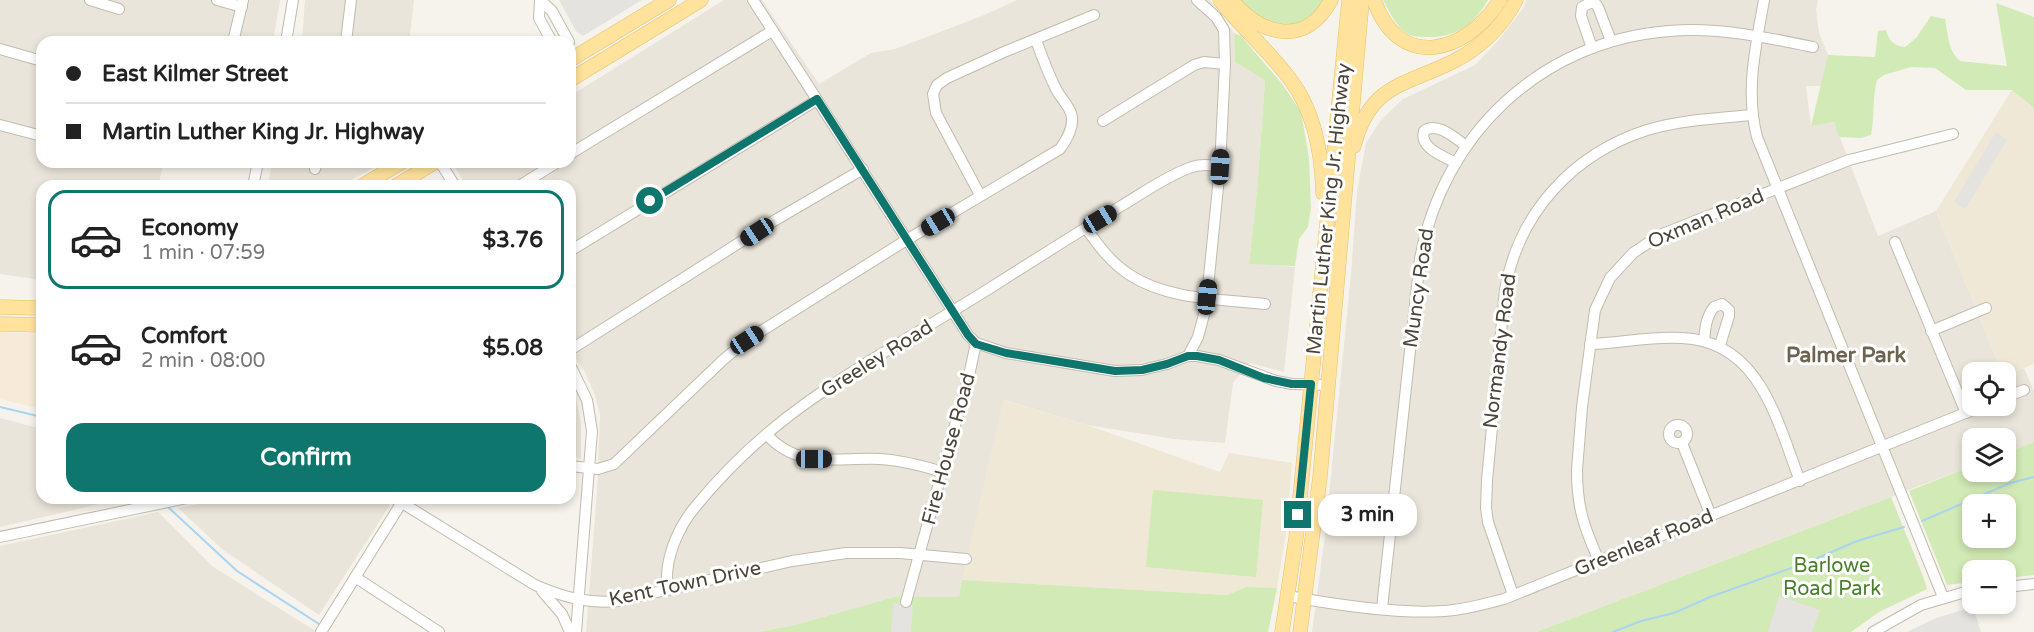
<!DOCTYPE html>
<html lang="en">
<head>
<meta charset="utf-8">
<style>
  body { margin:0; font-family:"Varela Round",sans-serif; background:#f6f6f6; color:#222; height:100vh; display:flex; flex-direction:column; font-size:22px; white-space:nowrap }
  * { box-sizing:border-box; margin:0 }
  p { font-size:20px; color:#767676 }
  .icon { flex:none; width:33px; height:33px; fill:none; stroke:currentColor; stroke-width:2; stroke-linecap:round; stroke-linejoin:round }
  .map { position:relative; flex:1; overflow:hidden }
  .panel { position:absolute; left:36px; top:180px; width:540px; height:324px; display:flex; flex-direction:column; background:#fff; border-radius:18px; box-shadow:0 3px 9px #0003 }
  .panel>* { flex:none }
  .guide { position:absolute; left:36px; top:36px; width:540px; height:132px; border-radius:18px; box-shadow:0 3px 9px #0003; display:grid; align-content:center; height:132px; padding:0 30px; background:#fff }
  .controls { position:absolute; left:1962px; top:362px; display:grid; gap:12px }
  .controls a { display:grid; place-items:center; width:54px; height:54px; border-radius:12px; background:#fff; box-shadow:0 3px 9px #0003; font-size:30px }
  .end { position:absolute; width:27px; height:27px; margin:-14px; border:8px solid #0f766e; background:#fff; box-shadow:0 0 0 3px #fff }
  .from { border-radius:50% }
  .bubble { position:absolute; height:42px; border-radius:18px; background:#fff; box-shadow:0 3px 9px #0003; font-size:20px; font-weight:700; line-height:42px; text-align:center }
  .car { position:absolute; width:18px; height:36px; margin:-18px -9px; border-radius:8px; box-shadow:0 0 4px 2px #0007; background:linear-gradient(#222 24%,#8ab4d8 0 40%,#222 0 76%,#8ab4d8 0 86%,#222 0) }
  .guide b { display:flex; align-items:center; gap:21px; height:57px; font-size:22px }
  .guide b+b { border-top:2px solid #e0e0e0 }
  .guide i { width:15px; height:15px; background:#222 }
  ul { padding:10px 0 0; list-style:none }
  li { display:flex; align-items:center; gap:18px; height:99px; margin:0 12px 9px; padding:0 18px; border:3px solid transparent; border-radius:18px }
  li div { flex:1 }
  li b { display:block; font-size:22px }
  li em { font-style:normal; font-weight:700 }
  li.on { border-color:#0f766e }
  li>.icon { width:54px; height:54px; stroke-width:1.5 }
  .cta { display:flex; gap:12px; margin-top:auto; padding:12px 30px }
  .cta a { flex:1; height:69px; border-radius:18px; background:#0f766e; color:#fff; font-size:24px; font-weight:700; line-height:69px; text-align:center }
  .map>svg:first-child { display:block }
  .residential { fill:#eae5da }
  .commercial { fill:#f7ead8 }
  .education { fill:#efe8d6 }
  .green { fill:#d2eab5; fill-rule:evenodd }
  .parking { fill:#e5e3e0 }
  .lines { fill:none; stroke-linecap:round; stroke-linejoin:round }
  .stream { stroke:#a9d4f2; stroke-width:2 }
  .minor-casing { stroke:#c2bbae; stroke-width:12 }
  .major-casing { stroke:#e6c16a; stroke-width:15 }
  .minor { stroke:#fff; stroke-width:10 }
  .major { stroke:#ffe39c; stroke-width:14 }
  .route { stroke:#0f766e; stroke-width:8 }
  .labels { text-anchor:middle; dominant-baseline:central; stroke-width:6; stroke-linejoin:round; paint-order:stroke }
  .street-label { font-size:20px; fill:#4b4439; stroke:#fff }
  .park-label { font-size:20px; fill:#4a7f2a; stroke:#fff }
  .neighbourhood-label { font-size:21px; font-weight:bold; fill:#6e6250; stroke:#fff }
</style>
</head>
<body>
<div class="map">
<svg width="2034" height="632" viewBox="0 0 2034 632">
  <rect width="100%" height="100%" fill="#f6f3ec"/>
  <g class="residential">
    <polygon points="0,0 280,0 273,42 42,42 42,162 164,162 158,186 42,186 42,280 0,274"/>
    <polygon points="305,0 414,0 409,42 302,42"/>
    <polygon points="724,0 762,0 819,84 871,53 895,49 982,16 1017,0 1210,0 1234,33 1235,62 1265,79 1257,192 1249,263 1295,267 1284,372 1250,363 1233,383 1225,443 1174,439 1087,425 1004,400 959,597 894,597 795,625 758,632 586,632 597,492 600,415 595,395 584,370 570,350 570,186 466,186 455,167 463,162 570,162 570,96"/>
    <polygon points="1526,0 1818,0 1816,10 1819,33 1828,55 1823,86 1806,86 1811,126 1834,122 1878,236 1936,211 2002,372 1972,372 1972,405 2006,405 2006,375 2024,368 2034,391 2034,442 2006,453 2006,438 1972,438 1972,466 1536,632 1312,632 1325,535 1351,274 1357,192 1366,143 1381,120 1403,99 1475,65 1498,41 1524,7"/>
    <polygon points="272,162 383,162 341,186 268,186"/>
    <polygon points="570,387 576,398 581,424 581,459 570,457"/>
    <polygon points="0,418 42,429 42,498 126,498 0,527"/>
    <polygon points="230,498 375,498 390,505 319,615 223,550 178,508"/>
    <polygon points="158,512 212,566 317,632 0,632 0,546"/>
  </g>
  <polygon class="commercial" points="0,332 42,334 42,409 0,399"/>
  <g class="education">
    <polygon points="2012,90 2034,108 2034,364 2006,375 2006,372 2002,372 1936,211"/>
    <polygon points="1003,400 1087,425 1220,472 1229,453 1292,463 1286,533 1277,588 1246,587 1227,595 962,580"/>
  </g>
  <g class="green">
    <path d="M1240,0H1323C1320,5 1316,12 1312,16C1287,37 1258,19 1240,0Z"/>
    <path d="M1383,0H1488C1474,24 1456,38 1427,37C1422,37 1413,37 1408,34C1397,28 1389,11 1383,0Z"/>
    <path d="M1996,3L2034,17V108L2012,90H1966L1935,68L1911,67L1884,75L1877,80C1872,98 1875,116 1871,135L1861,138L1839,137L1834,122L1811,126L1828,55L1875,57L1878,31L1886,30C1889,41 1894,46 1905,47L1916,38L1931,16L1945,19C1948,34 1948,51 1960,61L2007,66Z"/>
    <polygon points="1234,33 1241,36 1283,85 1301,112 1309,158 1311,208 1308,227 1299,239 1295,266 1249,264 1257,192 1265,80 1235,62"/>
    <path d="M2034,442V575L2006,578V570H1972V582L1947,585L1909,491L1972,466V471H2006V453ZM1972,504H2006V537H1972Z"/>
    <polygon points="1153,490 1263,500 1256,577 1146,567"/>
    <polygon points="1891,497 1923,576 1927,589 1879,612 1851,632 1536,632"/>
    <polygon points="962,580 1227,595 1246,587 1277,588 1268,632 758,632 795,625 894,597 959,597"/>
  </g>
  <g class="parking">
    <polygon points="559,0 642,0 583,36 576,31"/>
    <polygon points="1996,132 2007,140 1965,209 1954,202"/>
    <polygon points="1779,596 1820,610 1812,632 1768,632"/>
    <polygon points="893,603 913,605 911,632 891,632"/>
    <polygon points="1973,607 1981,632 1907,632 1936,618"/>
  </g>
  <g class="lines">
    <g class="stream">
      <polyline points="0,407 42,417"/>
      <polyline points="168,507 237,571 322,626"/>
      <polyline points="1922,521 2010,483 2034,477"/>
      <polyline points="1613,632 1641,621 1674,613 1710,597 1811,561 1857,541 1904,527"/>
    </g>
    <defs>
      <g id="minor">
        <polyline points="90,0 119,9"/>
        <polyline points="217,0 242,7"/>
        <polyline points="540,0 552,11 569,42"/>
        <polyline points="540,0 539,18 552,42"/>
        <polyline points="753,0 968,335 976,343 1006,353 1115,371 1142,370 1167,364 1188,356 1197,356 1219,360 1276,381 1292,384 1327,385"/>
        <path d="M1764,0C1756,45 1745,91 1757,137L1943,597"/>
        <polyline points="233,42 243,0"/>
        <polyline points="286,42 293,0"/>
        <polyline points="346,42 351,0"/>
        <polyline points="1592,48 1581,16 1582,7 1590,3 1595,3 1598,7 1611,41"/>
        <polyline points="0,49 42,61"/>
        <polyline points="1103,121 1194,65 1204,62 1225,64"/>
        <polyline points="0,125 42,136"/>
        <polyline points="570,154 772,31"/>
        <polyline points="440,162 455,186"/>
        <path d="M1456,163C1443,156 1419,148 1424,131C1437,121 1455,138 1466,146"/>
        <polyline points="315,169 317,162"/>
        <polyline points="253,186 258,162"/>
        <polyline points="519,186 558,162"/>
        <polyline points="980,195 936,113 933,94 937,85 947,78 1004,52 1094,15"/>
        <path d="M1086,228C1098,245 1111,263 1130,275C1168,300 1221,299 1265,304"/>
        <polyline points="1895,242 1966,413"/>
        <polyline points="570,251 817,100"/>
        <polyline points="1931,331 1986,308"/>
        <path d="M1704,341C1705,329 1706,317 1714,307L1722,304L1729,310V316L1720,345"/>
        <path d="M1590,344C1620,343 1651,336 1682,338C1760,341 1777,421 1800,481"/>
        <polyline points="570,350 772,222 863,169"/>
        <polyline points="1188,356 1198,337 1206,307 1220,167 1225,64 1224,30 1216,17 1197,0"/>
        <polyline points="570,365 587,400 592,431 576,632"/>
        <polyline points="2006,397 2024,390"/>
        <circle cx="1678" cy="434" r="9"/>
        <path d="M767,435C799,470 837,457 880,459C901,460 923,466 943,472"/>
        <polyline points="1682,443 1711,516"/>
        <path d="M570,466L598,469L614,464L723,360L747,340L908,239L1060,149C1067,139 1075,126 1071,113C1068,105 1060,97 1056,89C1048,73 1042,57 1036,40"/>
        <path d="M394,498L535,585C563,597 588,604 618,601L792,561L846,553H900L966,559"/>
        <polyline points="0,537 187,498"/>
        <path d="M1599,561C1584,527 1577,508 1577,470L1582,407L1595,310L1610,278L1633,253L1660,235L1849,160L1953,134"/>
        <polyline points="355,577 439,632"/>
        <polyline points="2006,587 2034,584"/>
        <path d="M668,590C663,561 678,527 696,506C728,467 768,430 809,401C869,358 936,323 998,283C1039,257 1080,231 1121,206C1143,193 1165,177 1189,168C1199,164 1209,164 1220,167"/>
        <polyline points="542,591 562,614 570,632"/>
        <path d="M1513,595L1488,522L1486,508L1487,480L1505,290C1519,212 1573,154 1647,130C1681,120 1718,118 1752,115"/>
        <path d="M1288,596C1337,605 1406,616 1454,610C1471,608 1488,603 1504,599L1985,405"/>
        <polyline points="906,602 970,371 976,343"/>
        <path d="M1382,608L1420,259C1443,134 1541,41 1669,31C1718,27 1765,37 1813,47"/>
        <polyline points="321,632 402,502"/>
        <polyline points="1873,632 1921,605 1972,590"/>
      </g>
      <g id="major">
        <path d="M1220,0C1242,28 1269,51 1290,79C1315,112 1322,153 1323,193"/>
        <path d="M1374,0C1399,72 1466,54 1500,0"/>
        <path d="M1233,2C1263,36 1306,47 1331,0"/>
        <polyline points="570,60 669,0"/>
        <polyline points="570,80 701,0"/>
        <path d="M1354,146C1369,84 1407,85 1454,61C1480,48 1503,26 1516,0"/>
        <polyline points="362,186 402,162"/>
        <polyline points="396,186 435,162"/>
        <polyline points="0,307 42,308"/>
        <polyline points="0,324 42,325"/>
        <polyline points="1282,632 1296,538 1349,0"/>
        <polyline points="1300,632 1320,477 1362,0"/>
      </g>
    </defs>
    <use href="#minor" class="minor-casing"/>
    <use href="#major" class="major-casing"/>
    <use href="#minor" class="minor"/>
    <use href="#major" class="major"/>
  </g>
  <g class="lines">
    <polyline class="route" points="650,201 817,99 968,335 976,344 1006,353 1115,371 1142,370 1167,364 1188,356 1197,356 1219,360 1264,378 1292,384 1311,384 1298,515"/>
  </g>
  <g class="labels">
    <g class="street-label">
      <text transform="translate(1329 209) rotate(-84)">Martin Luther King Jr. Highway</text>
      <text transform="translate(1706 219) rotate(-23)">Oxman Road</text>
      <text transform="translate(1419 288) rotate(-82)">Muncy Road</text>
      <text transform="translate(1500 351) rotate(-83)">Normandy Road</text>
      <text transform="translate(877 359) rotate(-32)">Greeley Road</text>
      <text transform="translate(949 449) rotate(-75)">Fire House Road</text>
      <text transform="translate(1644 543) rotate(-22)">Greenleaf Road</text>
      <text transform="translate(685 584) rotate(-12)">Kent Town Drive</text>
    </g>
    <g class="park-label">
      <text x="1832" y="566">Barlowe<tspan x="1832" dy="23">Road Park</tspan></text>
    </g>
    <g class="neighbourhood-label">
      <text x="1846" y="355">Palmer Park</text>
    </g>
  </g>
</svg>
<div class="controls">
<a><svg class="icon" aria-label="locate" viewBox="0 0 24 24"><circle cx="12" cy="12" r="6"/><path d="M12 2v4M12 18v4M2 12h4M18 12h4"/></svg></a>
<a><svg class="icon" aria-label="layers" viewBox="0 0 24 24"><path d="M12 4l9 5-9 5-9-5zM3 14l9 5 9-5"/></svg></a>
<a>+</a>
<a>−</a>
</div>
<i class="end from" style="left:650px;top:201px"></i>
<i class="end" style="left:1298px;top:515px"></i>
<div class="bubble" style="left:1318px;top:494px;width:99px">3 min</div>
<i class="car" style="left:1220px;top:167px;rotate:3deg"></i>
<i class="car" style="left:1100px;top:219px;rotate:59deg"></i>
<i class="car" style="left:938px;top:222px;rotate:239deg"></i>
<i class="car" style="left:757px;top:232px;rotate:237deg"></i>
<i class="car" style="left:1207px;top:297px;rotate:6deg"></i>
<i class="car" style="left:747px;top:340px;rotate:57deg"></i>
<i class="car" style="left:814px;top:459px;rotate:90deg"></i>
<div class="guide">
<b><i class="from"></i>East Kilmer Street</b>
<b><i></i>Martin Luther King Jr. Highway</b>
</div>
<section class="panel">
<ul>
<li class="on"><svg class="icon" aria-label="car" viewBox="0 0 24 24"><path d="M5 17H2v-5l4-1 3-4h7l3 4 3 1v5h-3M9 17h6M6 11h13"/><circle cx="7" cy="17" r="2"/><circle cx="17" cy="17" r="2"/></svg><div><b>Economy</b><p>1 min · 07:59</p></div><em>$3.76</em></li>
<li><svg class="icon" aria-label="car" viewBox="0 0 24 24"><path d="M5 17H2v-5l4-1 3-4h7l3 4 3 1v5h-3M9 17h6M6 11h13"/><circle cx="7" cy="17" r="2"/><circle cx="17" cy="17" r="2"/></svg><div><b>Comfort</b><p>2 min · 08:00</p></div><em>$5.08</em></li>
</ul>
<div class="cta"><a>Confirm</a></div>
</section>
</div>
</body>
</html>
